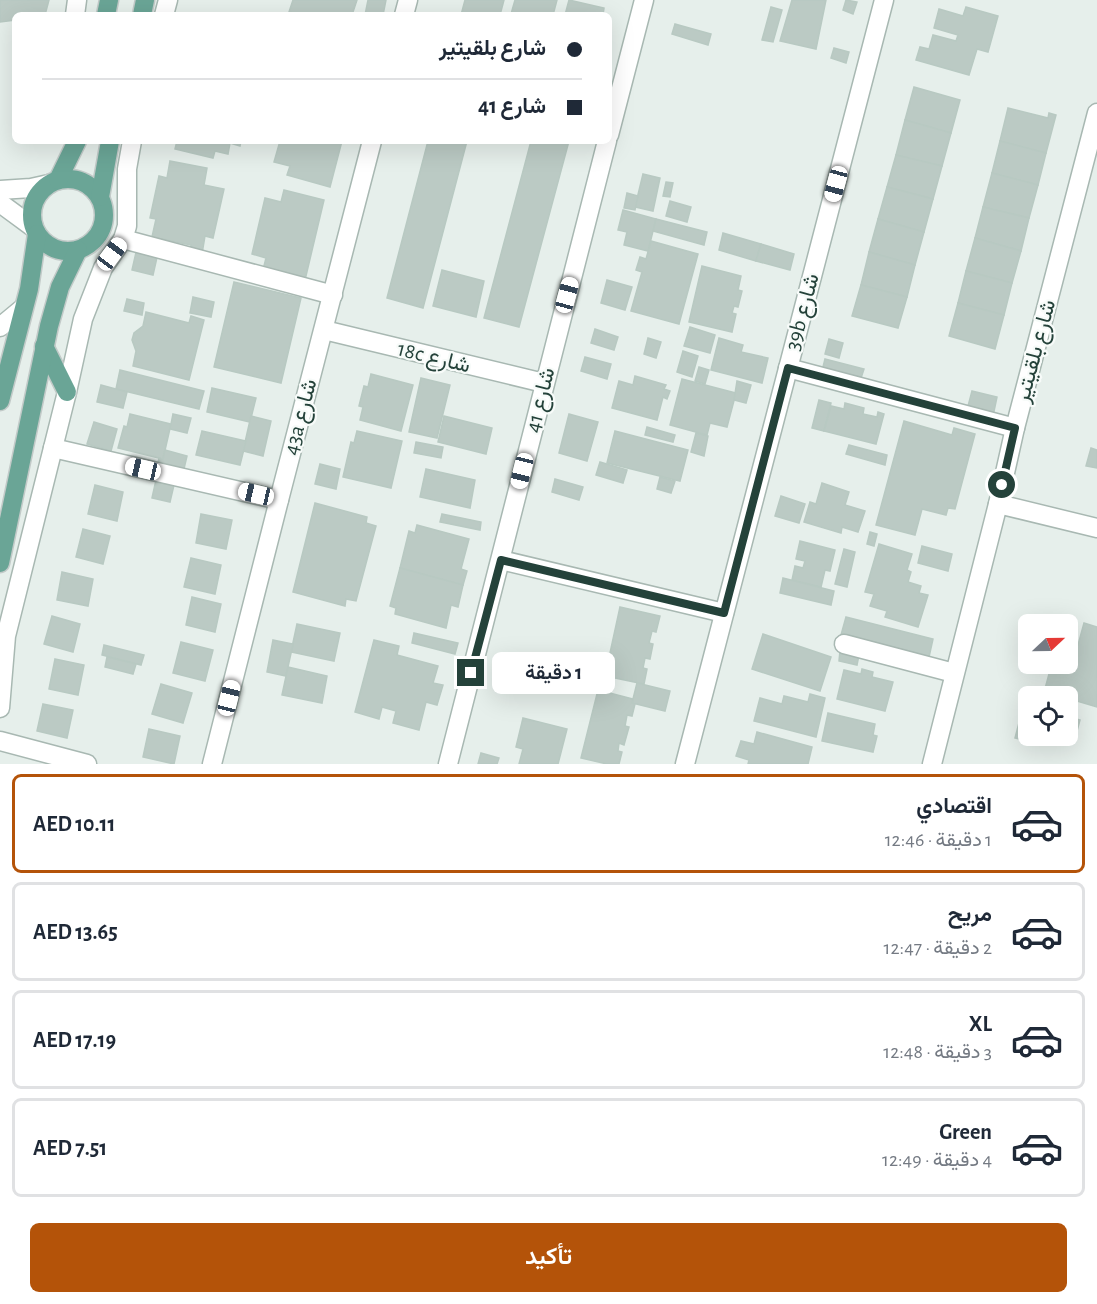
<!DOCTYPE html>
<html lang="ar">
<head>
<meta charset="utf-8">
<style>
  body { margin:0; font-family:"Alegreya Sans",Vazirmatn,sans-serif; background:#f6f6f7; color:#1f2937; direction:rtl; height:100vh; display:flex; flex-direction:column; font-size:22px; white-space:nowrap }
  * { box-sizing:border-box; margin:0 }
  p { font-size:20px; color:#747a83 }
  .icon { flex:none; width:33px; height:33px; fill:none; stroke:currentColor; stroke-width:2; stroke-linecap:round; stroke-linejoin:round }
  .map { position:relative; height:764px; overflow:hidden; direction:ltr }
  .details { display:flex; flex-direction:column; background:#fff; flex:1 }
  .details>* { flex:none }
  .hud { position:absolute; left:12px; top:12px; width:600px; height:132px; border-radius:9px; box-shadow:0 6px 24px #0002; direction:rtl; display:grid; align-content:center; height:132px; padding:0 30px; background:#fff }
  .needle { width:39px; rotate:68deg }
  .fabs { position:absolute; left:1018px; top:614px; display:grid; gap:12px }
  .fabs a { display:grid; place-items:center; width:60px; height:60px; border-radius:9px; background:#fff; box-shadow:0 6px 24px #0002; font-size:30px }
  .end { position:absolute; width:27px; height:27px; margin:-14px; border:8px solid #24423a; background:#fff; box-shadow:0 0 0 3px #fff }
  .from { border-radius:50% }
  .bubble { position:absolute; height:42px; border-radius:9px; background:#fff; box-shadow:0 6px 24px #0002; font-size:20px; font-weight:600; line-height:42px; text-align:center; direction:rtl }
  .car { position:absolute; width:18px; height:36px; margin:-18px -9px; border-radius:8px; box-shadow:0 0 4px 2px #0007; background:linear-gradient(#fff 24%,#345 0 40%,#fff 0 76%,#345 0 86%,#fff 0) }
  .hud b { display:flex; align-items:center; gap:21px; height:57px; font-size:22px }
  .hud b+b { border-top:2px solid #e0e1e3 }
  .hud i { width:15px; height:15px; background:#1f2937 }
  ul { padding:10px 0 0; list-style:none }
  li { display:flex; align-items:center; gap:18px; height:99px; margin:0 12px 9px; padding:0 18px; border:3px solid #e0e1e3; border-radius:9px }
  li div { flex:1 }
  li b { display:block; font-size:22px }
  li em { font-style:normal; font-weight:600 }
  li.selected { border-color:#b45309 }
  li>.icon { width:54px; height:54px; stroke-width:1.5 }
  .action { display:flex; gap:12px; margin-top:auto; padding:12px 30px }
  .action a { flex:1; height:69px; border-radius:9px; background:#b45309; color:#fff; font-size:24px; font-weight:600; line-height:69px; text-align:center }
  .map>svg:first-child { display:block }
  .building { fill:#bbcac4; stroke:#b8c9c2; stroke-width:1.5 }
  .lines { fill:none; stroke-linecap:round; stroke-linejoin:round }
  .minor-casing { stroke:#a8b8b2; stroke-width:21 }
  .major-casing { stroke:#c2cac8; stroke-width:21 }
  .minor { stroke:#fff; stroke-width:18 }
  .major { stroke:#6aa596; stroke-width:18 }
  .route { stroke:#24423a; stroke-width:8 }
  .labels { text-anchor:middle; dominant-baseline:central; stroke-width:4.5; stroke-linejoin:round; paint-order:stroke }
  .street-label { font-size:22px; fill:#24423a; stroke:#f7fbf9 }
</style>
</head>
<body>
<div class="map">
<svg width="1097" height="764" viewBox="0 0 1097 764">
  <rect width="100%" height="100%" fill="#e6efeb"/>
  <g class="building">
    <polygon points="0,0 49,0 45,15 15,15 15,20 0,22"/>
    <polygon points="293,0 357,0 352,15 300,15 289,12"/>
    <polygon points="368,0 386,0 383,15 365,15"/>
    <polygon points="465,0 504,0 500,15 461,15"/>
    <polygon points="515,0 557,0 553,15 511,14"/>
    <polygon points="569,0 604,8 603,15 565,15"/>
    <polygon points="792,0 826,0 816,49 780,41"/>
    <polygon points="846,0 857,2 853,14 843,10"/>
    <polygon points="771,7 782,10 773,42 762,40"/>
    <polygon points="966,7 998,16 988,52 977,49 969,75 916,60 920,47 929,49 933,35 956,41 958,35 934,28 939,9 963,16"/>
    <polygon points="675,24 711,34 708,45 672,34"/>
    <polygon points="834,48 849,52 846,63 831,58"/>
    <polygon points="914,87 960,100 951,133 905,120"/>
    <polygon points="1008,108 1048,118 1049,113 1056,115 1046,153 1000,141"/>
    <polygon points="905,120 951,133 942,166 896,155"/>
    <polygon points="177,141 241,141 240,146 230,143 228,154 215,151 213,158 175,149"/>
    <polygon points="280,141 342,141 330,187 287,175 290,166 274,162"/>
    <polygon points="428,141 467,141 423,308 387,298"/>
    <polygon points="531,141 569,141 519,327 484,318"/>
    <polygon points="1000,141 1046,153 1038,185 992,173"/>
    <polygon points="896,155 942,166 933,199 887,187"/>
    <polygon points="170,161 207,168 204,185 224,189 213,238 205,236 202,254 190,252 191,245 152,237 156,219 150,218 159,176 167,178"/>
    <polygon points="992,173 1038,185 1029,218 983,207"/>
    <polygon points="643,174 660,178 653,211 635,207"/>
    <polygon points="666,182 673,183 670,197 663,196"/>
    <polygon points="887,187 933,199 924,232 878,219"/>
    <polygon points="284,190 324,200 305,280 263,270 266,258 252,254 265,198 281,202"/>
    <polygon points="627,193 638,196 635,210 624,208"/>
    <polygon points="670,201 691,207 687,222 666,216"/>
    <polygon points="983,207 1029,218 1021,251 975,238"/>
    <polygon points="623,210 656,219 648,251 624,245 627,232 618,230"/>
    <polygon points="656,219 707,232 704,245 653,231"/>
    <polygon points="878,219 924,232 915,265 869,252"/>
    <polygon points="723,233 761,244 756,261 719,250"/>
    <polygon points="975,238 1021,251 1012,283 966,271"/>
    <polygon points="651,241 698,254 679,324 631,311 642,272 636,270 640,257 646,259"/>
    <polygon points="761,244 794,254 790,270 756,261"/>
    <polygon points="137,248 158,253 153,275 132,270"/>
    <polygon points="869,252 915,265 907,297 861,285"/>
    <polygon points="702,266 741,276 738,290 742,291 738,307 734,306 732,313 736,314 732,332 689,322"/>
    <polygon points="442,270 484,281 476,317 433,306"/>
    <polygon points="966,271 1012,283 1004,315 958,303"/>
    <polygon points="607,280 632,287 625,310 601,303"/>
    <polygon points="234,282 301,298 281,383 214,367"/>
    <polygon points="861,285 907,297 898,328 852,316"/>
    <polygon points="193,297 214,302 211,317 190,313"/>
    <polygon points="127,299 144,303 142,315 124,311"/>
    <polygon points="958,303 1004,315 995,349 949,336"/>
    <polygon points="146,312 189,323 191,316 204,320 189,380 133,366 136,351 132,340 134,333 143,326"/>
    <polygon points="690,327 715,335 710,353 684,346"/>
    <polygon points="595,329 618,337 614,350 591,343"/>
    <polygon points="648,338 661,342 656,358 644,354"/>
    <polygon points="719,338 743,345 741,352 768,358 762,383 711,370"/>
    <polygon points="829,339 843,343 839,358 825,354"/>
    <polygon points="683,351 698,356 692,377 677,372"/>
    <polygon points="585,357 611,364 607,379 581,371"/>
    <polygon points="825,359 864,369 860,381 822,371"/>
    <polygon points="699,367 709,370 705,384 695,381"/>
    <polygon points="120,370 204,391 199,409 116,389"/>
    <polygon points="371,374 413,385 401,431 360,420 363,407 359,406 364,386 368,387"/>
    <polygon points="635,376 666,385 664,389 670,391 667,399 663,397 657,420 612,408 619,381 633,385"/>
    <polygon points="421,378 450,385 437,438 409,432"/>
    <polygon points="682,379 736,393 727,427 710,423 707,435 670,425"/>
    <polygon points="737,381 751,385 746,403 734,400"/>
    <polygon points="101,385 127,392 123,408 97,402"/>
    <polygon points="212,388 256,398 250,422 207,412"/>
    <polygon points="972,391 997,397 993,416 967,410"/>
    <polygon points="819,400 831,403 824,431 812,428"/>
    <polygon points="845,403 864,408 863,414 877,417 878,412 884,414 876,444 824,431 831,406 844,409"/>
    <polygon points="130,414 171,424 163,459 118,448 124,426 127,427"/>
    <polygon points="173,414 191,418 187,433 170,429"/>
    <polygon points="569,414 598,422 587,461 559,453"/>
    <polygon points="251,416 271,421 263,456 243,451"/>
    <polygon points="444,416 492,428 486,454 438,442"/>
    <polygon points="904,421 952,435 954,428 975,434 955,509 948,508 946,515 922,509 915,535 876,525"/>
    <polygon points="94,422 117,429 111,451 87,444"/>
    <polygon points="647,427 675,435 673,442 645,435"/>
    <polygon points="202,431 246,441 240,465 196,455"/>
    <polygon points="357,431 402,441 391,488 343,477 351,442 354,443"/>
    <polygon points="615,431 688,450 680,481 607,463"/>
    <polygon points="696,433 708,436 704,456 691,452"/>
    <polygon points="416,442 443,447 441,458 414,453"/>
    <polygon points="849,445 887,455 885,465 846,454"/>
    <polygon points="1091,448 1097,450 1097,468 1086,466"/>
    <polygon points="165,450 187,456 183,473 157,467 159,458 163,459"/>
    <polygon points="600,462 627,470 623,483 596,475"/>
    <polygon points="320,464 340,469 336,489 315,484"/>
    <polygon points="426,469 475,480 470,508 420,497"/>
    <polygon points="660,477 675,481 671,493 657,489"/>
    <polygon points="555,479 583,487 579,500 552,492"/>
    <polygon points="156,480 174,485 170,502 152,498"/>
    <polygon points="822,483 849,492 845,505 865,511 858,532 842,527 841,533 804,522 810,502 816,504"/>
    <polygon points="95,485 123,492 117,521 88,514"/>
    <polygon points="781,496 805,504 799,523 775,516"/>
    <polygon points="315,503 367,517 366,523 376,526 356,601 346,599 345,606 293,592"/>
    <polygon points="201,514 232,520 226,549 196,543"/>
    <polygon points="442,514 481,522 480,530 440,522"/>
    <polygon points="417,525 469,539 461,569 467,571 463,585 400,568 409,531 415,533"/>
    <polygon points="83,529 110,536 103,564 76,557"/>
    <polygon points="870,532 877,534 874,546 867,544"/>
    <polygon points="800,541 835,550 830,571 825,570 821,587 792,580 795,566 803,568 805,561 796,559"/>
    <polygon points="879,544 912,554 907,570 911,572 908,582 921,586 919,593 928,595 918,627 885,617 887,611 870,606 874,594 865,592"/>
    <polygon points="922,546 952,554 948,571 918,563"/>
    <polygon points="844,549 855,552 847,587 835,584"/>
    <polygon points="191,558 221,565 215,594 184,587"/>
    <polygon points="400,568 463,585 458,607 451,605 446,628 395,614 396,608 390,606"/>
    <polygon points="62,572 93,579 88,606 57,600"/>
    <polygon points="783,578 834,591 831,605 780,593"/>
    <polygon points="192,597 221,604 215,632 186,625"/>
    <polygon points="620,607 660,616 656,632 652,631 649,643 653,644 650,659 645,658 643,668 647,669 644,684 605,676"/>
    <polygon points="52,616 80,624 73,652 44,644"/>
    <polygon points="846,617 933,639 929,657 841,635"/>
    <polygon points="1084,623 1097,627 1097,707 1077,701 1073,718 1080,720 1074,742 1048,735 1068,735 1068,696 1043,696 1052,663 1068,663 1068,642 1078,645"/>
    <polygon points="297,624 340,633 334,661 291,652"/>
    <polygon points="414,633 458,643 455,654 412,643"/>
    <polygon points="763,634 831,657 820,691 752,669"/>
    <polygon points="273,640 293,644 286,676 267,672"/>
    <polygon points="374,640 399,646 397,655 438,666 433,683 443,685 437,705 426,702 419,730 393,723 396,711 382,707 379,719 355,712"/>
    <polygon points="181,642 213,650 205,681 173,673"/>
    <polygon points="104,645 144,655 141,665 102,655"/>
    <polygon points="840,651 859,655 857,665 839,661"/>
    <polygon points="107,657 136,664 133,674 105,667"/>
    <polygon points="55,659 84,665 78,695 49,689"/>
    <polygon points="288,667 327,676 322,703 282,695"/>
    <polygon points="862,669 873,672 872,677 893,682 885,711 837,699 844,670 861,674"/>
    <polygon points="637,683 670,691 665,711 632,703"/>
    <polygon points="161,684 192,693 183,723 152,714"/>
    <polygon points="598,690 633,699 632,703 635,704 632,716 627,715 625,726 629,727 624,745 619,743 618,751 622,752 619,764 607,764 581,758"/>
    <polygon points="810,694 825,698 816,737 754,721 760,698 782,704 784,696 808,702"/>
    <polygon points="1026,696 1029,697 1029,735 1036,735 1033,743 1015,738"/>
    <polygon points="43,704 73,710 67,738 37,731"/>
    <polygon points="828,713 875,724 873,735 877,736 873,752 822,741"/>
    <polygon points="523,718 567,729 558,764 519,764 523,749 516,747"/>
    <polygon points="149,729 180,736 174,764 143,757"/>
    <polygon points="757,732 812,747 808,764 748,764 749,760 736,756 741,741 754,744"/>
    <polygon points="481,753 499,758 497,764 478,764"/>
  </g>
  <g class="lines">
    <defs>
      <g id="minor">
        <polyline points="75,15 77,0"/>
        <polyline points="164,15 168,0"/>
        <polyline points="404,15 408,0"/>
        <polyline points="609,135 644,0"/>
        <polyline points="0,190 31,188 49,184"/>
        <polyline points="0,203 34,228"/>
        <polyline points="123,239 333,295"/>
        <polyline points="0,327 23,308"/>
        <polyline points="324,330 544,383"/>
        <polyline points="788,368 1015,428"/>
        <polyline points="53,448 279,500"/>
        <polyline points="998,504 1097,528"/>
        <polyline points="501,560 724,613"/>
        <polyline points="844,644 954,673"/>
        <polyline points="0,708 6,636 67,392 83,319 103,268 123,239 127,226 127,169 132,141"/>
        <polyline points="0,741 87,764"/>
        <polyline points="212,764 279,500 372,141"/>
        <polyline points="448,764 607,141"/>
        <polyline points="685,764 884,0"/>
        <polyline points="932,764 998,504 1015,428 1097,113"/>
      </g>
      <g id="major">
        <polyline points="106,15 109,0"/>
        <polyline points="142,15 145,0"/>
        <circle cx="68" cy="215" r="36"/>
        <polyline points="58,180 77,141"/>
        <polyline points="100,197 110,141"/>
        <polyline points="44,346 67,392"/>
        <polyline points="0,401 29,289 37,234"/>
        <polyline points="0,563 49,326 60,287 78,250"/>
      </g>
    </defs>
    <use href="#minor" class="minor-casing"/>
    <use href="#major" class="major-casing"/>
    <use href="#minor" class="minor"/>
    <use href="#major" class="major"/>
  </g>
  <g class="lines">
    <polyline class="route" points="471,673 501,560 724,613 788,368 1015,428 1002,485"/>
  </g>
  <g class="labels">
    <g class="street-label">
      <text transform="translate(802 312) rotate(-75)">39b شارع</text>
      <text transform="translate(1035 351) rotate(-75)">شارع بلقيتير</text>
      <text transform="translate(434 357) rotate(14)">18c شارع</text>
      <text transform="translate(540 400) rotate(-76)">شارع 41</text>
      <text transform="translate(300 417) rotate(-75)">43a شارع</text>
    </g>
  </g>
</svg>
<div class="fabs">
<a><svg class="needle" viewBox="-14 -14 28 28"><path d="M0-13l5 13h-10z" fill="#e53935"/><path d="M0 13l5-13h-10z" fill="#747a83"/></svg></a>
<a><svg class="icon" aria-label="locate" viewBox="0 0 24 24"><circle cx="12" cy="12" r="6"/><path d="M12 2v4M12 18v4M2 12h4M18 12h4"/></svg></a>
</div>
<i class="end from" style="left:1002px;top:485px"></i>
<i class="end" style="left:471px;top:673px"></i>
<div class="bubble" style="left:492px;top:652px;width:123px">1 دقيقة</div>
<i class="car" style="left:836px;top:184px;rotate:195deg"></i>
<i class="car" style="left:112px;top:254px;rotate:37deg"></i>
<i class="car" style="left:567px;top:295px;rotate:15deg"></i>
<i class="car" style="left:143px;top:469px;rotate:283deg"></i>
<i class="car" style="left:522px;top:471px;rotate:194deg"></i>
<i class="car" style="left:256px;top:494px;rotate:283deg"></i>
<i class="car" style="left:229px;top:698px;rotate:14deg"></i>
<div class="hud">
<b><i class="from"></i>شارع بلقيتير</b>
<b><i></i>شارع 41</b>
</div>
</div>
<section class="details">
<ul>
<li class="selected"><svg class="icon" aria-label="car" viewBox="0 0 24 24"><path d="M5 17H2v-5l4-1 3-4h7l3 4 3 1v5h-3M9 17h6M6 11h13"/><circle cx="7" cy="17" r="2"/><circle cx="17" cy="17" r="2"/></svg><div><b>اقتصادي</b><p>1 دقيقة · 12:46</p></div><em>AED 10.11</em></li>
<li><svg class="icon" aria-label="car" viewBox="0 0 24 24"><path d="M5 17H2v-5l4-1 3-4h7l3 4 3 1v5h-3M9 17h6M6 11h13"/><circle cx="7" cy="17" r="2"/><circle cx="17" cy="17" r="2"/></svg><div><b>مريح</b><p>2 دقيقة · 12:47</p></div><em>AED 13.65</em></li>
<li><svg class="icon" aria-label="car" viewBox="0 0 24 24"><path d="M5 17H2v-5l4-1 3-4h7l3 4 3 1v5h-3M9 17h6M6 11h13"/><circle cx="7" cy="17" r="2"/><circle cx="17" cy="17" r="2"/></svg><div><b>XL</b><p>3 دقيقة · 12:48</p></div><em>AED 17.19</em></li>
<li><svg class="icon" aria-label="car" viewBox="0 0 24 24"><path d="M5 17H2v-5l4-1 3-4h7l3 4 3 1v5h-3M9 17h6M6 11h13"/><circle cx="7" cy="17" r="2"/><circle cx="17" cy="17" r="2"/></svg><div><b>Green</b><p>4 دقيقة · 12:49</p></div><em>AED 7.51</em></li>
</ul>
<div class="action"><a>تأكيد</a></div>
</section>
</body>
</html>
